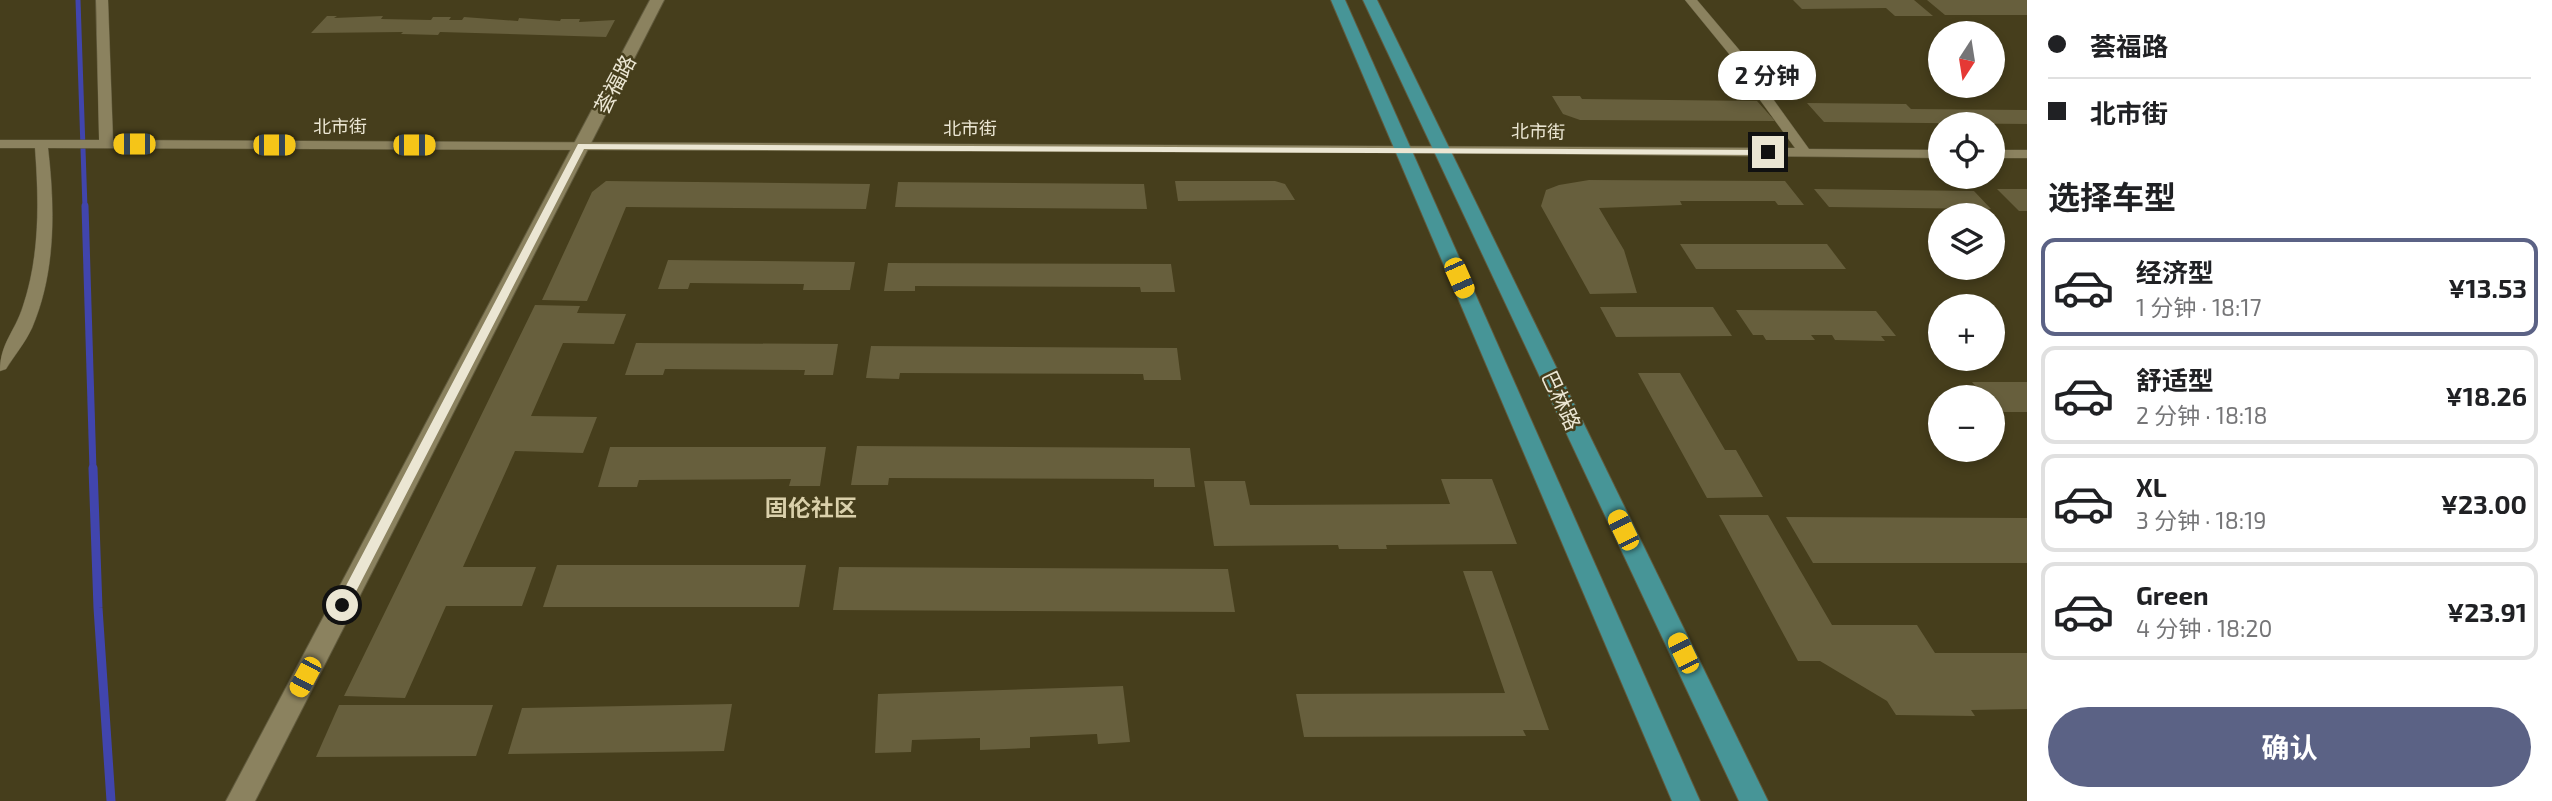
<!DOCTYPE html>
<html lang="zh">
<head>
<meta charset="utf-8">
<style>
  body { margin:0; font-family:"Exo 2","Noto Sans SC",sans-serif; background:#f6f6f6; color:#202124; height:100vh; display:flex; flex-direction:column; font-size:26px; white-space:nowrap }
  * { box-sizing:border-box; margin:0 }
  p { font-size:23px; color:#757577 }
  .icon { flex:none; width:38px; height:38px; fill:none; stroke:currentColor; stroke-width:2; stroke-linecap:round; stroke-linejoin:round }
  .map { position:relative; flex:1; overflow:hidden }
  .side { display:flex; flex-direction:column; background:#fff; width:525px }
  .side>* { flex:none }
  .hud { display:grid; align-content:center; height:154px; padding:0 21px; background:#fff }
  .needle { width:46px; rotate:192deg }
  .buttons { position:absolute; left:1928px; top:21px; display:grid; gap:14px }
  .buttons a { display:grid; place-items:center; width:77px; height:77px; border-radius:50%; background:#fff; box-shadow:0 4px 10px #0003; font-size:35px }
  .end { position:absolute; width:32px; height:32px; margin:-16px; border:9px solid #ebe6d3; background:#111; box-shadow:0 0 0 4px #111 }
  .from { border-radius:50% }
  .bubble { position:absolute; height:49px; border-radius:24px; background:#fff; box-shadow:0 4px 10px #0003; font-size:23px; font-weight:700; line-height:49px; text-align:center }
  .car { position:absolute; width:21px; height:42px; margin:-21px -10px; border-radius:9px; box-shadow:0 0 5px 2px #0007; background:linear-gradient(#f5c518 24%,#345 0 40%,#f5c518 0 76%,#345 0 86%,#f5c518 0) }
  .hud b { display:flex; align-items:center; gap:24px; height:66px; font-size:26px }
  .hud b+b { border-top:2px solid #e0e0e0 }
  .hud i { width:18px; height:18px; background:#202124 }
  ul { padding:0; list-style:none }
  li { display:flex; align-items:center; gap:21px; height:98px; margin:0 14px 10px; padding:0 7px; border:4px solid #e0e0e0; border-radius:14px }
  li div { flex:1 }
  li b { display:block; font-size:26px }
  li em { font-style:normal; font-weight:700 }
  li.on { border-color:#5b6285 }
  li>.icon { width:63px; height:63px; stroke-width:1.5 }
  h2 { padding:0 21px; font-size:32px; line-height:84px }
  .action { display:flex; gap:14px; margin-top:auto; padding:14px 21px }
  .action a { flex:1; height:80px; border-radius:42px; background:#5b6285; color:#fff; font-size:28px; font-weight:700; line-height:80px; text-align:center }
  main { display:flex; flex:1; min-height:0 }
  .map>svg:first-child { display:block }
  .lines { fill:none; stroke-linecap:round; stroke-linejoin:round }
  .stream-far2 { stroke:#4145ad; stroke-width:5 }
  .stream-far1 { stroke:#4145ad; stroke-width:7 }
  .stream { stroke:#4145ad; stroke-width:9 }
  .building { fill:#675f3d }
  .street-casing { stroke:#615a3d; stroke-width:1 }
  .secondary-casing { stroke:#615a3d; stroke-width:2 }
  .primary-casing { stroke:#615a3d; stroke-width:2 }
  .street { fill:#8b825f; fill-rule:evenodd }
  .secondary { fill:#8b825f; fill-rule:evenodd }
  .primary { fill:#479597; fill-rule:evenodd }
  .route { fill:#ebe6d3 }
  .labels { text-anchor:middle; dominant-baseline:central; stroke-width:5; stroke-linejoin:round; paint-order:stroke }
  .far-street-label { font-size:18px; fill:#ebe6d3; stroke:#463e1c }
  .street-label { font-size:21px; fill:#ebe6d3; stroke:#463e1c }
  .neighbourhood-label { font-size:23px; font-weight:bold; fill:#dad0ab; stroke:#463e1c }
</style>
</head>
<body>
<main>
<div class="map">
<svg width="2027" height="801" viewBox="0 0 2027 801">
  <rect width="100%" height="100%" fill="#463e1c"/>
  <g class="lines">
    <polyline class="stream-far2" points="78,0 85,208"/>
    <polyline class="stream-far1" points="85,206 93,470"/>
    <polyline class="stream" points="93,468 98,608 111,801"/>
  </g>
  <g class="building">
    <polygon points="1793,0 1914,0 1933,16 1895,16 1886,8 1802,9"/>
    <polygon points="1927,0 2027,0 2027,15 1945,15"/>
    <polygon points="327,16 337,16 334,18 383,16 381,19 431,20 433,17 451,17 449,20 462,20 464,17 518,21 519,18 560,21 561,19 580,19 579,22 615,20 606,37 440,32 438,35 401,34 403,32 311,33"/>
    <polygon points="1552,96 1580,96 1582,99 1757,101 1775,121 1580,120 1563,114"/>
    <polygon points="1807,103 1906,104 1911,109 2027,110 2027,124 1824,122"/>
    <polygon points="1589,180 1785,181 1804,205 1778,205 1775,201 1680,201 1682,205 1599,208 1624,250 1637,293 1590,294 1541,206 1546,190 1559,185"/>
    <polygon points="606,181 870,184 866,209 626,207 587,301 542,300 592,192"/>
    <polygon points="1175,181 1275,181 1285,184 1295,200 1178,201"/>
    <polygon points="898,182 1144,184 1147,209 895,207"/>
    <polygon points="1814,189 1974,191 1991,209 1829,207"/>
    <polygon points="1997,189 2027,189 2027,211 2019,211"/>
    <polygon points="1680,244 1827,244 1846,269 1696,269"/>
    <polygon points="668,260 855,262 850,290 803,290 804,284 690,283 688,289 658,289"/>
    <polygon points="888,263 1171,264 1175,292 1141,292 1140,287 915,286 915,291 884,291"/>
    <polygon points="535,305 580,306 577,313 626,314 614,344 563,343 531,416 597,417 583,453 515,451 463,567 536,567 522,606 446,606 405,698 344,696"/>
    <polygon points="1600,307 1713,307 1732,336 1616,337"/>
    <polygon points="1736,310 1876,311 1896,336 1881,336 1885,341 1835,340 1832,335 1811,335 1815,340 1766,340 1763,335 1753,335"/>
    <polygon points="636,343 838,344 833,375 804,375 805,370 665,369 663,375 625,375"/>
    <polygon points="871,346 1177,348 1181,380 1144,380 1143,374 900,373 899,379 866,378"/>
    <polygon points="1638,373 1680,373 1725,450 1736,450 1763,497 1707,498"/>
    <polygon points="1972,382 2027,382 2027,412 1997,412 1993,408 1993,397 1985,397"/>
    <polygon points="857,446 1190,448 1195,487 1154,487 1154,479 889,478 888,485 851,485"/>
    <polygon points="610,447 826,447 820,486 789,486 791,479 639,480 637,487 598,487"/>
    <polygon points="1441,479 1492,479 1517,544 1386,545 1387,549 1339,549 1338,545 1214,546 1204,481 1245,481 1250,505 1450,504"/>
    <polygon points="1719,515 1768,515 1832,625 1917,625 1935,653 2027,653 2027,709 1971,710 1975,716 1896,715 1887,701 1820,661 1798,661"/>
    <polygon points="1786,517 2027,518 2027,563 1813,563"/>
    <polygon points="557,565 806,565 799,607 543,607"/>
    <polygon points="839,567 1228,569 1235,612 833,610"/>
    <polygon points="1463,571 1492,571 1549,730 1523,730 1526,736 1304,737 1296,694 1505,693"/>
    <polygon points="1123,686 1130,742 1098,744 1097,734 1030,737 1030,748 980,750 980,738 912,740 911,752 875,753 878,694"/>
    <polygon points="732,704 724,751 508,754 522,708"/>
    <polygon points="339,705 493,705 476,756 316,757"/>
  </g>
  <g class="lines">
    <defs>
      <g id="street">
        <path d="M96,0H108L113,140L1795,148L1760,100L1752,82L1685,0H1697L1763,78L1773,99L1809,149L1941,150V158L1441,153L48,148C55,208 56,272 32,328C25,343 14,356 6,369L0,371C0,343 15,332 23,306C40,255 39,201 35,148H0V140H99Z"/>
        <rect x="1993" y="150" width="34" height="8"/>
      </g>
      <polygon id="secondary" points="650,0 664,0 255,801 226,801"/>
      <g id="primary">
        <polygon points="1331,0 1345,0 1700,801 1672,801"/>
        <polygon points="1363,0 1377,0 1768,801 1739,801"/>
      </g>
    </defs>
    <use href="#street" class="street-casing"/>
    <use href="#secondary" class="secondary-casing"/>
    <use href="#primary" class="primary-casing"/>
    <use href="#street" class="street"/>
    <use href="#secondary" class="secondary"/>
    <use href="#primary" class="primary"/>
  </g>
  <polygon class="route" points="578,144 1768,150 1773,152 1768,155 584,149 347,609 338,609 338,601"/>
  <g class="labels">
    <g class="far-street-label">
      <text x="340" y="126">北市街</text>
      <text x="970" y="128">北市街</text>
      <text transform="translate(1538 131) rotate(1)">北市街</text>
    </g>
    <g class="street-label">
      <text transform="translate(614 84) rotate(-62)">荟福路</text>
      <text transform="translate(1562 400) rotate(65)">巴林路</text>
    </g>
    <g class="neighbourhood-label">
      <text x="811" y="507">固伦社区</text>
    </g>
  </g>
</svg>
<div class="buttons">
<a><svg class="needle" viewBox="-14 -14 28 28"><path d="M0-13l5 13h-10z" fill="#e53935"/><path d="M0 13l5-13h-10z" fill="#757577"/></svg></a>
<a><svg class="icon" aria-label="locate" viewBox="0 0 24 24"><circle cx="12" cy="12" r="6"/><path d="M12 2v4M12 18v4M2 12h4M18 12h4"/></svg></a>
<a><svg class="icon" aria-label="layers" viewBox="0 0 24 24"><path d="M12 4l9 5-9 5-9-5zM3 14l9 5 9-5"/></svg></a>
<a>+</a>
<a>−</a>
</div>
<i class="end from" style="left:342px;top:605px"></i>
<i class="end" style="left:1768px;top:152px"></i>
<div class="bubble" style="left:1718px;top:51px;width:98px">2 分钟</div>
<i class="car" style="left:134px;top:144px;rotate:270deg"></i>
<i class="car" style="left:274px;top:145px;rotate:90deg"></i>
<i class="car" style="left:414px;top:145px;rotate:90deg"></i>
<i class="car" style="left:1459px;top:278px;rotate:156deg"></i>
<i class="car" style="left:1623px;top:530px;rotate:334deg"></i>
<i class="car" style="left:1683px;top:653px;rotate:334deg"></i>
<i class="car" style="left:305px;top:677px;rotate:208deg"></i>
</div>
<section class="side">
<div class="hud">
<b><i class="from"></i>荟福路</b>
<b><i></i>北市街</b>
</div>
<h2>选择车型</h2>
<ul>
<li class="on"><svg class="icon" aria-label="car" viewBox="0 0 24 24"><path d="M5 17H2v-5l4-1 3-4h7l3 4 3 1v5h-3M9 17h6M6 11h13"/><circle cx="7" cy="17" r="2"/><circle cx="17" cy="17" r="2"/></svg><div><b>经济型</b><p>1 分钟 · 18:17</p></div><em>¥13.53</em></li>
<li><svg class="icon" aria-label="car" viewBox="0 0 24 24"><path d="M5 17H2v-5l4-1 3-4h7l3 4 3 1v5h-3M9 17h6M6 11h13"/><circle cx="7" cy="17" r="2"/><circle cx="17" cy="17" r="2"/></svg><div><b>舒适型</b><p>2 分钟 · 18:18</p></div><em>¥18.26</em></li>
<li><svg class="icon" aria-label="car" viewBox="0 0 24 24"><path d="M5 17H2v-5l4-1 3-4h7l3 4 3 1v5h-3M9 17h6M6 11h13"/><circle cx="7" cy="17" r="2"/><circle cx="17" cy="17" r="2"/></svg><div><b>XL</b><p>3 分钟 · 18:19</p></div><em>¥23.00</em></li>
<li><svg class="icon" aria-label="car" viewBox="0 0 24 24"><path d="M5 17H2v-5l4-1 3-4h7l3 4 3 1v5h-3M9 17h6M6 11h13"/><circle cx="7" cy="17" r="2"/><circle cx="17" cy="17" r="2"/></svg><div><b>Green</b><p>4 分钟 · 18:20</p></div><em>¥23.91</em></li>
</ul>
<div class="action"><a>确认</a></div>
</section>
</main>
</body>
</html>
